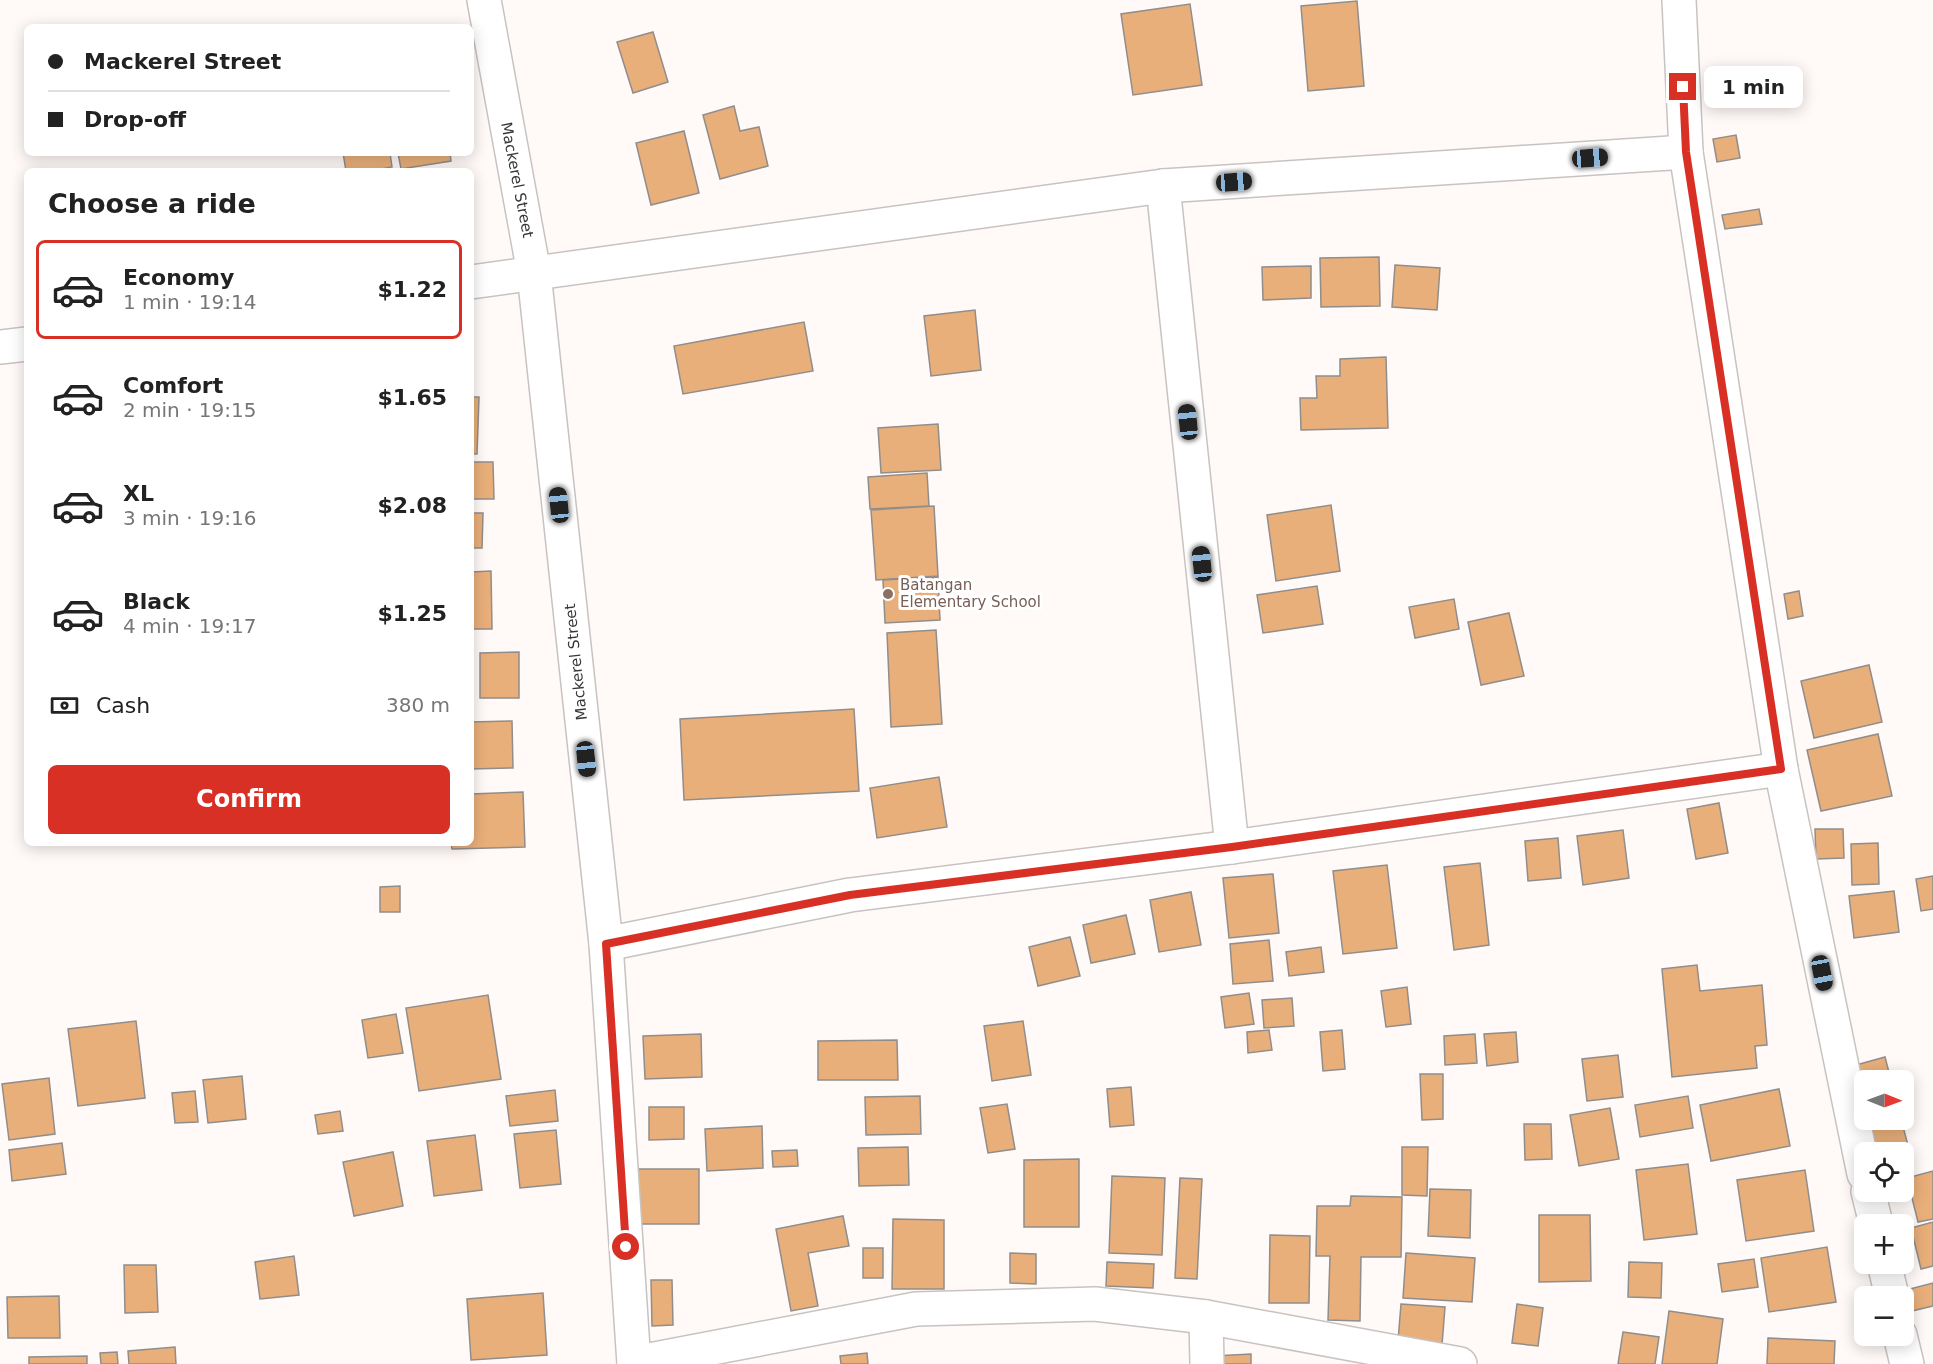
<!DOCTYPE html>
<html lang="en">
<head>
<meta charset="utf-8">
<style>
  body { margin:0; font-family:"DejaVu Sans",sans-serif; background:#f6f6f6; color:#222; height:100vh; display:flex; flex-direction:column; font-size:22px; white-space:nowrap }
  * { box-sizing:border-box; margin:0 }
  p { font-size:20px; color:#767676 }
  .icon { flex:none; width:33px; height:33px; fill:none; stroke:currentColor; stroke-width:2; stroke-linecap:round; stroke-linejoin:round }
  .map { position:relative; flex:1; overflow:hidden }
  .panel { position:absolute; left:24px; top:168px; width:450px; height:678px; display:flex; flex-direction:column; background:#fff; border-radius:9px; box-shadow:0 3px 15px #0003 }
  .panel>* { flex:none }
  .banner { position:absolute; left:24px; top:24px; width:450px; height:132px; border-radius:9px; box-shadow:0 3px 15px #0003; display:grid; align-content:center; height:132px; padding:0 24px; background:#fff }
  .needle { width:39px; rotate:91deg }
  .buttons { position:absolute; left:1854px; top:1070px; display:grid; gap:12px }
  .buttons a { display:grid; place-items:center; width:60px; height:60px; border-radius:9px; background:#fff; box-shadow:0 3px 15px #0003; font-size:30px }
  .end { position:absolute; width:27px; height:27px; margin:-14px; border:8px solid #d93025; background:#fff; box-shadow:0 0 0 3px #fff }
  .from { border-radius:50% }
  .bubble { position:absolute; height:42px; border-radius:9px; background:#fff; box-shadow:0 3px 15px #0003; font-size:20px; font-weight:700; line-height:42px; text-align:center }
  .car { position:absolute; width:18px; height:36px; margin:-18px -9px; border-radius:8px; box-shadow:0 0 4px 2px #0007; background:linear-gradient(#222 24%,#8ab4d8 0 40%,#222 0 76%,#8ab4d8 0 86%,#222 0) }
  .banner b { display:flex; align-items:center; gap:21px; height:57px; font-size:22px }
  .banner b+b { border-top:2px solid #e0e0e0 }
  .banner i { width:15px; height:15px; background:#222 }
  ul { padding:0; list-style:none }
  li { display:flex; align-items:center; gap:18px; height:99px; margin:0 12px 9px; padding:0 12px; border:3px solid transparent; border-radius:9px }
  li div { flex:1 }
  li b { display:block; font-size:22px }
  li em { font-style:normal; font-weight:700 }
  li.selected { border-color:#d93025 }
  li>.icon { width:54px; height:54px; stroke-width:1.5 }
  h2 { padding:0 24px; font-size:27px; line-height:72px }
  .pay { display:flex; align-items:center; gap:15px; height:66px; padding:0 24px; font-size:22px }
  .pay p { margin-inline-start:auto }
  .primary-button { display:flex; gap:12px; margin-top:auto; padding:12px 24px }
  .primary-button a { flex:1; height:69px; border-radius:9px; background:#d93025; color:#fff; font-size:24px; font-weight:700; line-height:69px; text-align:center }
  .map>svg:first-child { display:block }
  .building { fill:#e9af7a; stroke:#918d8a; stroke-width:1.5 }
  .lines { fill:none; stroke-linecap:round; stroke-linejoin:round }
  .minor-casing { stroke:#c8c3c1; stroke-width:36 }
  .minor { stroke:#fff; stroke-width:33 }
  .route { stroke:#d93025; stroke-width:8 }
  .education-dot { fill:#8d6e63; stroke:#fff; stroke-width:2 }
  .labels { text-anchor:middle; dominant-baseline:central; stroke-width:6; stroke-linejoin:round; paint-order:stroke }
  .street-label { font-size:15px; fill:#393837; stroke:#fff }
  .education-label { font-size:15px; fill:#785e54; stroke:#fff; text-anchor:start }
</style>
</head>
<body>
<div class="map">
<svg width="1933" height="1364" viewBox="0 0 1933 1364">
  <rect width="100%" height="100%" fill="#fffaf8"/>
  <g class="building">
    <polygon points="1357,1 1364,86 1308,91 1301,6"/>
    <polygon points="1190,4 1202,85 1133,95 1121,14"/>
    <polygon points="653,32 668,82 633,93 617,42"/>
    <polygon points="734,106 740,131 759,127 768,166 720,179 703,115"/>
    <polygon points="684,131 699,193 651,205 636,143"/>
    <polygon points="1736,135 1740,158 1717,162 1713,139"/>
    <polygon points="343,153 390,153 392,167 371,171 346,171"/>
    <polygon points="398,153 450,153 451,161 401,169"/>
    <polygon points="1759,209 1762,224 1725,229 1722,215"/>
    <polygon points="1379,257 1380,306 1321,307 1320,258"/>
    <polygon points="1395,265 1440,268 1437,310 1392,307"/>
    <polygon points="1311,266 1311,298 1263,300 1262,267"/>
    <polygon points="975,310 981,370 931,376 924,316"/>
    <polygon points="804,322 813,371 683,394 674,346"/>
    <polygon points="1386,357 1388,428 1301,430 1300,398 1317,398 1316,376 1340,376 1340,359"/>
    <polygon points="471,397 479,397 477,454 471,454"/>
    <polygon points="938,424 941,470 881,473 878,428"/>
    <polygon points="471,462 493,462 494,499 471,499"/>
    <polygon points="927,473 929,506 870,509 868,477"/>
    <polygon points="1331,505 1340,571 1276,581 1267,515"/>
    <polygon points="934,506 938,576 876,580 871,510"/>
    <polygon points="471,513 483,513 482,548 471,548"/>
    <polygon points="491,571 492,629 471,629 471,572"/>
    <polygon points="938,577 940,620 885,623 883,580"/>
    <polygon points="1317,586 1323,624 1263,633 1257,595"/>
    <polygon points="1799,591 1803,616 1788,619 1784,594"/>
    <polygon points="1454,599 1459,629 1415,638 1409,607"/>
    <polygon points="1509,613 1524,676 1481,685 1468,622"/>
    <polygon points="936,630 942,724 891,727 887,633"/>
    <polygon points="519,652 519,698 480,698 480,653"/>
    <polygon points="1869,665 1882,722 1814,738 1801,681"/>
    <polygon points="854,709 859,791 684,800 680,719"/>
    <polygon points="512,721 513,768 471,769 471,722"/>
    <polygon points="1878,734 1892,796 1821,811 1807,750"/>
    <polygon points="939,777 947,827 877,838 870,788"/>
    <polygon points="523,792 525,847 452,849 451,843 471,843 471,794"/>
    <polygon points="1719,803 1728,853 1696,859 1687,809"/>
    <polygon points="1815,829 1843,829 1844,858 1816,859"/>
    <polygon points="1623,830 1629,878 1583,885 1577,836"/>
    <polygon points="1558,838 1561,878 1528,881 1525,841"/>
    <polygon points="1878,843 1879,884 1852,885 1851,844"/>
    <polygon points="1480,863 1489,945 1454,950 1444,867"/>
    <polygon points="1387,865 1397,948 1343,954 1333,871"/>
    <polygon points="1273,874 1279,933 1229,938 1223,878"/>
    <polygon points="1933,876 1933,909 1921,911 1916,879"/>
    <polygon points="400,886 400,912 380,912 380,887"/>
    <polygon points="1894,891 1899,932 1854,938 1849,896"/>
    <polygon points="1191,892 1201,945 1159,952 1150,900"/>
    <polygon points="1126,915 1135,954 1091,963 1083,925"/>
    <polygon points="1070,937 1080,976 1038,986 1029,947"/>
    <polygon points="1269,940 1273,981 1233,984 1230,944"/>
    <polygon points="1321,947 1324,972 1289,976 1286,952"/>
    <polygon points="1697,965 1700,991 1762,985 1767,1045 1755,1046 1757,1068 1672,1077 1662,969"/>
    <polygon points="1407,987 1411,1024 1386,1027 1381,991"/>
    <polygon points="1249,993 1254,1024 1225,1028 1221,997"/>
    <polygon points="488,995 501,1079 419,1091 406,1008"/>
    <polygon points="1292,998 1294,1026 1264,1028 1262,1000"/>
    <polygon points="396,1014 403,1053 368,1058 362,1020"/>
    <polygon points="136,1021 145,1098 78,1106 68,1029"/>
    <polygon points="1023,1021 1031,1075 992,1081 984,1026"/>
    <polygon points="1269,1030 1272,1050 1248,1053 1247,1032"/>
    <polygon points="1342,1030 1345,1069 1323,1071 1320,1032"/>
    <polygon points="1516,1032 1518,1062 1487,1066 1484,1034"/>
    <polygon points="701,1034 702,1077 645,1079 643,1036"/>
    <polygon points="1475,1034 1477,1063 1445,1065 1444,1036"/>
    <polygon points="897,1040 898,1080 818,1080 818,1041"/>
    <polygon points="1618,1055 1623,1097 1587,1101 1582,1059"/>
    <polygon points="1885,1057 1891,1080 1864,1080 1864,1099 1856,1065"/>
    <polygon points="1420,1074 1443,1074 1443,1119 1422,1120"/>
    <polygon points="242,1076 246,1119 208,1123 203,1080"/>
    <polygon points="49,1078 55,1134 9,1140 2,1084"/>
    <polygon points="1131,1087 1134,1125 1110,1127 1107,1089"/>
    <polygon points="1779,1089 1790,1146 1711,1161 1700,1105"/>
    <polygon points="555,1090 558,1121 510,1126 506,1096"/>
    <polygon points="195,1091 198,1122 175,1123 172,1093"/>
    <polygon points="920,1096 921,1134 866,1135 865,1097"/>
    <polygon points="1688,1096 1693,1128 1640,1137 1635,1105"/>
    <polygon points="1007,1104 1015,1149 988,1153 980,1108"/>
    <polygon points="649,1107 684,1107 684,1139 649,1140"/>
    <polygon points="1610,1108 1619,1159 1579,1166 1570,1115"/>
    <polygon points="340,1111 343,1131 318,1134 315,1115"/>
    <polygon points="1901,1119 1910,1153 1873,1152 1866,1127"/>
    <polygon points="1524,1124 1551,1124 1552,1159 1525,1160"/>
    <polygon points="762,1126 763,1168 707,1171 705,1129"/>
    <polygon points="556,1130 561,1184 520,1188 514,1134"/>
    <polygon points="475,1135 482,1190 434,1196 427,1141"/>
    <polygon points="62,1143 66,1174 12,1181 9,1150"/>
    <polygon points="908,1147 909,1185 859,1186 858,1148"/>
    <polygon points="1402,1147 1428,1147 1427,1196 1402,1195"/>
    <polygon points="797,1150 798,1166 773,1167 772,1151"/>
    <polygon points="393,1152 403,1206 354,1216 343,1162"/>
    <polygon points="1079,1159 1079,1227 1024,1227 1024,1160"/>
    <polygon points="1688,1164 1697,1234 1644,1240 1636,1170"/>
    <polygon points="628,1169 699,1169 699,1224 629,1224"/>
    <polygon points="1805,1170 1814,1231 1746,1241 1737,1180"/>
    <polygon points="1933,1171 1933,1219 1918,1222 1907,1178"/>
    <polygon points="1112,1176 1165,1178 1162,1255 1109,1253"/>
    <polygon points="1180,1178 1202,1179 1197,1279 1175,1278"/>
    <polygon points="1430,1189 1471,1190 1470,1238 1428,1236"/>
    <polygon points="1351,1196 1402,1197 1401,1257 1361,1257 1360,1321 1328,1320 1330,1256 1316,1256 1317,1206 1350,1206"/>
    <polygon points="1539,1215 1590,1215 1591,1281 1539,1282"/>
    <polygon points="843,1216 849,1246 808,1253 818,1306 791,1311 776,1229"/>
    <polygon points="893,1219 944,1220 944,1289 892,1289"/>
    <polygon points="1933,1222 1933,1266 1921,1269 1911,1228"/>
    <polygon points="1270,1235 1310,1236 1309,1303 1269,1303"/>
    <polygon points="1827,1247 1836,1302 1769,1312 1761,1258"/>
    <rect x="863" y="1248" width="20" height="30"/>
    <polygon points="1010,1253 1036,1254 1036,1284 1010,1283"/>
    <polygon points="1406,1253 1475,1258 1472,1302 1403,1298"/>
    <polygon points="294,1256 299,1295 260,1299 255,1262"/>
    <polygon points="1754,1259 1758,1287 1722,1292 1718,1264"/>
    <polygon points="1107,1262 1154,1264 1153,1288 1106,1286"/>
    <polygon points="1629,1262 1662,1263 1661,1298 1628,1297"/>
    <polygon points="124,1265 156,1265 158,1312 125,1313"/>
    <polygon points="651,1280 672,1280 673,1325 652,1326"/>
    <polygon points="1933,1283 1933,1306 1912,1311 1906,1290"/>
    <polygon points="543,1293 547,1355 471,1360 467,1299"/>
    <polygon points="59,1296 60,1338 8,1338 7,1297"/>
    <polygon points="1401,1304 1445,1307 1442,1345 1398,1341"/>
    <polygon points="1517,1304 1543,1308 1538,1346 1512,1343"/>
    <polygon points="1669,1311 1723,1319 1717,1364 1662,1364"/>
    <polygon points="1623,1332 1659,1337 1655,1364 1618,1364"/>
    <polygon points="1768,1338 1835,1341 1834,1364 1767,1364"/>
    <polygon points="175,1347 176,1364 129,1364 128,1351"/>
    <polygon points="117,1352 118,1364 101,1364 100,1353"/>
    <polygon points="867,1353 868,1364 841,1364 840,1356"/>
    <polygon points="1251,1354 1251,1364 1214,1364 1214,1356"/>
    <polygon points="87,1356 87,1364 29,1364 29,1357"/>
  </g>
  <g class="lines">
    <defs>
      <g id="minor">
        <polyline points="484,0 534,273 606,944 634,1364"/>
        <polyline points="1679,0 1686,152"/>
        <polyline points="1163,186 1232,847"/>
        <polyline points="471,282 1163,186 1686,152 1781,769 1864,1174"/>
        <polyline points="0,347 27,344"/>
        <polyline points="606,944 850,895 1232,847 1781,769"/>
        <polyline points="1868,1191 1876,1224"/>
        <polyline points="1884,1263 1892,1296"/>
        <polyline points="1206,1317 1207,1364"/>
        <polyline points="1900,1335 1907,1364"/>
        <polyline points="634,1363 916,1309 1095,1304 1206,1317 1460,1364"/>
      </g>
    </defs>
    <use href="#minor" class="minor-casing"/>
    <use href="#minor" class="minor"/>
  </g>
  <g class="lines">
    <polyline class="route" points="626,1247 606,944 850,895 1232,847 1781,769 1686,152 1683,87"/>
  </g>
  <circle class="education-dot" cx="888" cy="594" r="6"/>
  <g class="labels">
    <g class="street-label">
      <text transform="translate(517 180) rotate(79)">Mackerel Street</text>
      <text transform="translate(576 662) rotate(-96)">Mackerel Street</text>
    </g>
    <g class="education-label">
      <text x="900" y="585">Batangan<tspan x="900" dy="17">Elementary School</tspan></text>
    </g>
  </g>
</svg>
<div class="buttons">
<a><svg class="needle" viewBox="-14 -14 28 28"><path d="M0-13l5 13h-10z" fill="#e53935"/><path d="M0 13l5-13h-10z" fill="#767676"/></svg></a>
<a><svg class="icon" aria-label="locate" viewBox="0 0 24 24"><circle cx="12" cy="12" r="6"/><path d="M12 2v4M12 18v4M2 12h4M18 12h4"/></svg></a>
<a>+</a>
<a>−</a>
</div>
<i class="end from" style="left:626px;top:1247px"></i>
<i class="end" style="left:1683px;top:87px"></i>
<div class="bubble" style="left:1704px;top:66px;width:99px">1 min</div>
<i class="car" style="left:1590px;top:158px;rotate:86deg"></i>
<i class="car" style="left:1234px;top:182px;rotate:86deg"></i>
<i class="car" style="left:1188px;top:422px;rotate:354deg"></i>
<i class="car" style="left:559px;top:505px;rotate:354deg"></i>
<i class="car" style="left:1202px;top:564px;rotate:354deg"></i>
<i class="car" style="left:586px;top:759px;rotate:174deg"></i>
<i class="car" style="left:1822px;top:973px;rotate:169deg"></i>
<div class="banner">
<b><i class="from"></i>Mackerel Street</b>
<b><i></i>Drop-off</b>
</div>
<section class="panel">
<h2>Choose a ride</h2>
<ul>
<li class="selected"><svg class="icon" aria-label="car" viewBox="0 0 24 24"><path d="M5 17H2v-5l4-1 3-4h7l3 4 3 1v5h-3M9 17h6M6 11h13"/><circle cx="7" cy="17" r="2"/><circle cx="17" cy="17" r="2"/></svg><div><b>Economy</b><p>1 min · 19:14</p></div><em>$1.22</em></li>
<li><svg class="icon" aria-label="car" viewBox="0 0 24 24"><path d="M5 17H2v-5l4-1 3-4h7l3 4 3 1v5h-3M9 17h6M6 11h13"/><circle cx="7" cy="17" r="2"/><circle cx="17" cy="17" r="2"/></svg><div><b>Comfort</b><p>2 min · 19:15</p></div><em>$1.65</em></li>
<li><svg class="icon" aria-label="car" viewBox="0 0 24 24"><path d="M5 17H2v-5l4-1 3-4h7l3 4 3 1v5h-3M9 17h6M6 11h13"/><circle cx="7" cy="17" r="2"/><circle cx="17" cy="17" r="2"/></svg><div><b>XL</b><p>3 min · 19:16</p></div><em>$2.08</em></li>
<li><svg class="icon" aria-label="car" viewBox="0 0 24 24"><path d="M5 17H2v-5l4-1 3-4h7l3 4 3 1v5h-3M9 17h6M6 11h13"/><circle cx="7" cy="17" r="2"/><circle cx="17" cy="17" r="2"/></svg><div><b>Black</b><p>4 min · 19:17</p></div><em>$1.25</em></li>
</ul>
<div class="pay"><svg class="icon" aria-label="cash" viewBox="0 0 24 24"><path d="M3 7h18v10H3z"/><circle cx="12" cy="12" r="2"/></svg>Cash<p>380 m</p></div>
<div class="primary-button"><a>Confirm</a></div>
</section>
</div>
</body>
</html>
